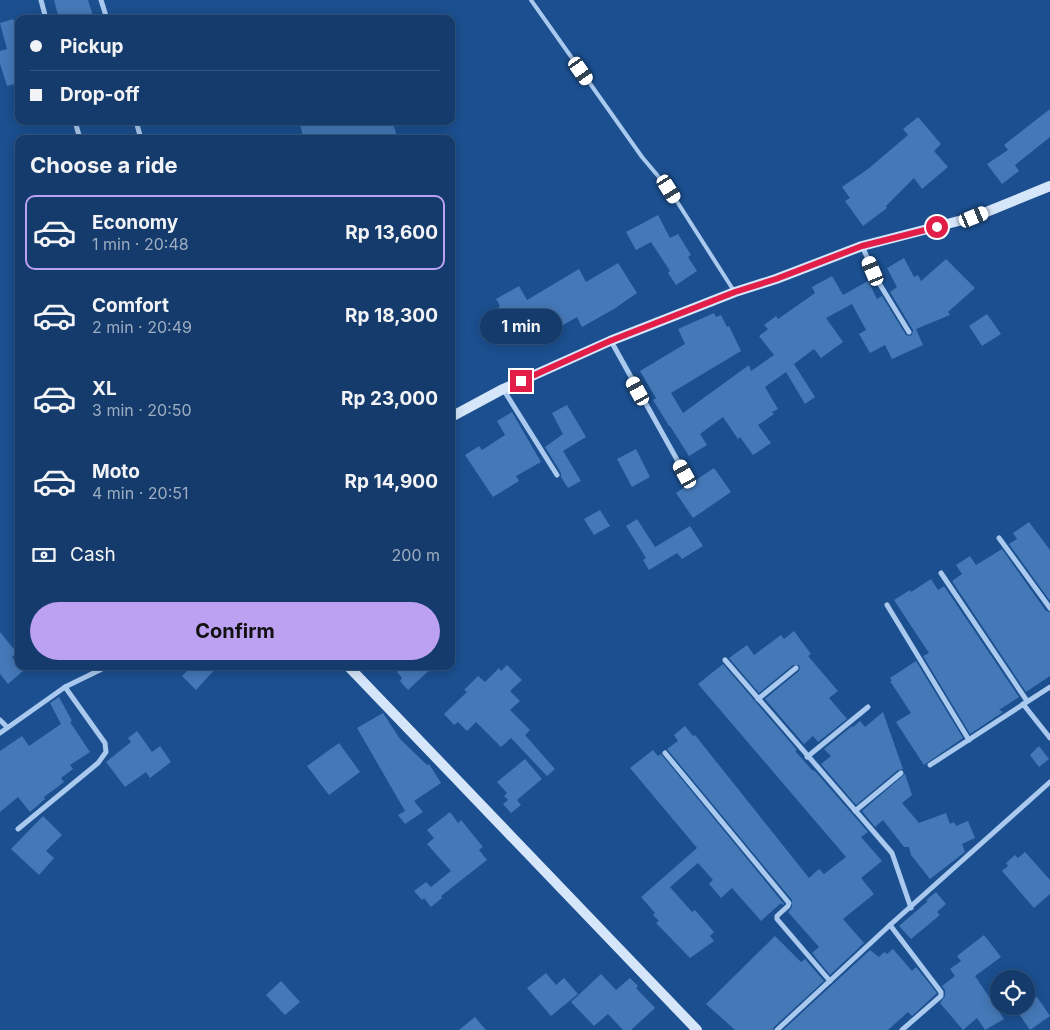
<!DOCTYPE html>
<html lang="en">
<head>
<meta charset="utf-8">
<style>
  body { margin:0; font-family:Inter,sans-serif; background:#214673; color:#f1f3f6; height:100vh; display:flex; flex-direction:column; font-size:19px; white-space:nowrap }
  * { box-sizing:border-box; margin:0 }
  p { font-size:16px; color:#9dadc1 }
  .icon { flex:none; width:28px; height:28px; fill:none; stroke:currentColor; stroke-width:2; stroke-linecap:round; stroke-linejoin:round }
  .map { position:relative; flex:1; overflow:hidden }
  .drawer { position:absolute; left:15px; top:135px; width:440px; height:535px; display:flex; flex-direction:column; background:#143b6b; border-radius:10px; box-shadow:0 2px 12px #0003,0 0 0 1px #33557e }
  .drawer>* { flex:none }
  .top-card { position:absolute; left:15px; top:15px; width:440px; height:110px; border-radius:10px; box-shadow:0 2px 12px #0003,0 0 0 1px #33557e; display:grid; align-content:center; height:110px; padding:0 15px; background:#143b6b }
  .fabs { position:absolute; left:990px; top:970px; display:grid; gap:10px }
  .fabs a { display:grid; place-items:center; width:45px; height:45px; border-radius:50%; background:#143b6b; box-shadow:0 2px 12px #0003,0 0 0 1px #33557e; font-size:25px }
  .end { position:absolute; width:22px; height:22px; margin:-11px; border:6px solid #e11d48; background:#fff; box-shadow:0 0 0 2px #fff }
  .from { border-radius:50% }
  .bubble { position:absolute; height:35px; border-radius:18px; background:#143b6b; box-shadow:0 2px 12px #0003,0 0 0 1px #33557e; font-size:16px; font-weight:700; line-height:35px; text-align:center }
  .car { position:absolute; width:15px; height:30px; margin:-15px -8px; border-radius:6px; box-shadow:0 0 4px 1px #0007; background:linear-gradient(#fff 24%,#345 0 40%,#fff 0 76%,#345 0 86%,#fff 0) }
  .top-card b { display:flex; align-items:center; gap:18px; height:48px; font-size:19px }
  .top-card b+b { border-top:1px solid #33557e }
  .top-card i { width:12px; height:12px; background:#f1f3f6 }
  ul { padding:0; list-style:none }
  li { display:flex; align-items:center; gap:15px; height:75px; margin:0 10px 8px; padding:0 5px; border:2px solid transparent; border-radius:10px }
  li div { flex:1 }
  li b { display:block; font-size:19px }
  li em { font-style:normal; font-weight:700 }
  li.on { border-color:#bca0f2 }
  li>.icon { width:45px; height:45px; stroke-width:1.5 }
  h2 { padding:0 15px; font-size:22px; line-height:60px }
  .pay { display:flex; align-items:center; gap:12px; height:55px; padding:0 15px; font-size:19px }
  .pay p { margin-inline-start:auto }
  .action { display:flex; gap:10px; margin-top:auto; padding:10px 15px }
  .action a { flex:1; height:58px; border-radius:30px; background:#bca0f2; color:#111; font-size:20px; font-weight:700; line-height:58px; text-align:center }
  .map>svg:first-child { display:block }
  .building { fill:#4478b7 }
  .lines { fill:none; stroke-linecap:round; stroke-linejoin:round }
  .lane { stroke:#a9c9ee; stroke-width:4 }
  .street { stroke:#a9c9ee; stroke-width:5 }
  .secondary { stroke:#d6e6fa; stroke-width:10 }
  .route { stroke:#e11d48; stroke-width:6 }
</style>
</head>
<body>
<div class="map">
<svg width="1050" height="1030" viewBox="0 0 1050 1030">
  <rect width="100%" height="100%" fill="#1b4f8f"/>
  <g class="building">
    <polygon points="54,0 88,0 94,19 59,19"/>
    <polygon points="13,19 15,23 19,22 19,83 7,86 0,64 0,51 7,49 0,23"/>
    <polygon points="1050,109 1050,137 1015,165 1019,171 1002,184 987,164 1008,150 1004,145"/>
    <polygon points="918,117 941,144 934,151 948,167 922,189 914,178 886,206 887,208 863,226 845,201 850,198 842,187 868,169 908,135 903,129"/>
    <polygon points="299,121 392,121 398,139 304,139"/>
    <polygon points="658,215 670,238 678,234 691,255 688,257 697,271 676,285 668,273 670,271 651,242 636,250 626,232"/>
    <polygon points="904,258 914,277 918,275 921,281 946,259 975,288 948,312 950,315 916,329 923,345 892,359 885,345 870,353 859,334 866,330 852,304 826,318 843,342 821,358 814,349 794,364 815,397 805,404 786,372 765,387 778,409 772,412 774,414 758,425 771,443 753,455 740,437 738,439 723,417 700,434 707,445 689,456 670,426 669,426 653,400 656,398 640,371 685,344 678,329 714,313 716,317 721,315 727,327 729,326 741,351 671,393 683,413 749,365 751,371 774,355 759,336 768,329 764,325 776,316 778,319 815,293 812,287 832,276 843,295 868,281 877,299 882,296 906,335 909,336 912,335 913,330 890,292 897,287 887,268"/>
    <polygon points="618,263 637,293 614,309 582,327 577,317 558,328 556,326 551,329 547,322 516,339 498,308 500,306 496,299 519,286 527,300 579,269 586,282"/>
    <polygon points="987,314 1001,334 982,346 969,326"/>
    <polygon points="567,405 586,437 563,451 581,481 568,488 561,477 561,473 545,447 563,434 552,413"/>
    <polygon points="512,412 541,462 516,476 519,481 493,497 465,455 479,446 482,450 505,435 497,421"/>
    <polygon points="636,449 650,477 632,487 617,459"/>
    <polygon points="714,468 731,492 693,518 676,493"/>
    <polygon points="600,510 610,526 594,535 584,519"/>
    <polygon points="637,519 655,547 690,526 703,546 682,559 677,553 649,570 643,560 646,558 626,526"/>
    <polygon points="1029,522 1050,550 1050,601 1009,544 1017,539 1013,533"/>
    <polygon points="1002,549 1046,611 1050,612 1050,676 1026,692 952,581 962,574 956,565 970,556 976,565"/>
    <polygon points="931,579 938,590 944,586 1019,697 999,710 1003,712 970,734 923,656 929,653 894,600 910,590 911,592"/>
    <polygon points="794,631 811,654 808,656 838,691 829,698 847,719 818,742 813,736 804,744 765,699 799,671 800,668 799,665 793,665 759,693 729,658 747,645 754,655 781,635 784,639"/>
    <polygon points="0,632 17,653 12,657 23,671 8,684 0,674"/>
    <polygon points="916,661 963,738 924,765 896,722 911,713 890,681 892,681 890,678"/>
    <polygon points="723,664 797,750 795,751 813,771 814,770 868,832 861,837 882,861 861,878 874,894 843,919 864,943 830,975 812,953 819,947 788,912 792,907 792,900 667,749 678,741 674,735 685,726 693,736 695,735 809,878 819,869 824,874 846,857 698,684"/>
    <polygon points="507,665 522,680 510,691 520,701 510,710 530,730 525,735 555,769 547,776 511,738 501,747 476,722 467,731 458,722 454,725 444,714 467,692 464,690 478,676 485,682 499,668 501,671"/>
    <polygon points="192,666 218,666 196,690 182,676"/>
    <polygon points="403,666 434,666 408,690 400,681 402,678 397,672"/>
    <polygon points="59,697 72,721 70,722 90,752 70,765 73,769 61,778 64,782 44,797 45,799 30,812 18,797 0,812 0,751 22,736 29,746 61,724 50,703"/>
    <polygon points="883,712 903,769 898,770 856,805 821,764 831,756 824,749 852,726 853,727 860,721 865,727"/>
    <polygon points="383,713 400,739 427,765 429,764 441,783 414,801 423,812 405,824 398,815 405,811 357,728"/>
    <polygon points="137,731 152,752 160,746 171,762 150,778 146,772 125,787 106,762 131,742 128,738"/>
    <polygon points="339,743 360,772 329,795 307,766"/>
    <polygon points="1039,746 1049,759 1039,767 1030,755"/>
    <polygon points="653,750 658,756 661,754 784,904 783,905 781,903 761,921 732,888 721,898 709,884 713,880 698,863 670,887 692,912 695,910 714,932 710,936 714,941 690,958 656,923 659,921 653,915 655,913 641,897 697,848 630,768"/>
    <polygon points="525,759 542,779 517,800 521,805 511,813 503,804 508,800 504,796 507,793 497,782"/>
    <polygon points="905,774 912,795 902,803 919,823 946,813 950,824 954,822 956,826 968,821 975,838 962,844 965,852 930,879 911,855 909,847 904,847 883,820 875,827 862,811"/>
    <polygon points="450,812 458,823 461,820 483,847 479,850 487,860 441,896 442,898 431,907 424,898 422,900 414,891 426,882 431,887 451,871 427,844 434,838 427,830"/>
    <polygon points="43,816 62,835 46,851 54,858 39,875 11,849"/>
    <polygon points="1025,852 1050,880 1050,894 1034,908 1002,871 1008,866 1006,863 1015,855 1018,858"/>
    <polygon points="936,892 946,904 937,912 940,915 911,939 899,926 928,901 926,900"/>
    <polygon points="984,935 1001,957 975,976 1004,1019 985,1030 977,1018 963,1030 940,1003 945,996 945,990 942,986 955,976 950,969 961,961 957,956"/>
    <polygon points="775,936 801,962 805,959 824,981 774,1027 773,1030 735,1030 706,1004"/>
    <polygon points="893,949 912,971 916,967 937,993 912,1016 908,1012 888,1030 783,1030 870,950 879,957 884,952 887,954"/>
    <polygon points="546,973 556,985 564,978 578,994 551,1016 527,988"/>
    <polygon points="601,974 616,990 630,978 638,986 636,988 655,1008 631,1030 623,1030 608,1014 594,1026 571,1002"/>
    <polygon points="281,981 300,1002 285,1015 266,995"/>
    <polygon points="1037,997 1050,1016 1030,1030 1017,1011 1026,1006 1026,1004"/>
    <polygon points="475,1017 486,1030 459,1030"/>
  </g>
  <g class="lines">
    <polyline class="lane" points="531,0 642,157 669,189 734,291"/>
    <g class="street">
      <polyline points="41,0 46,19"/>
      <polyline points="101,0 107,19"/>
      <polyline points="75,121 80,139"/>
      <polyline points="136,121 141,139"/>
      <polyline points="862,246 879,283 909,332"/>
      <polyline points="611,341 685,474"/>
      <polyline points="503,389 557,475"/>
      <polyline points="999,538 1050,608"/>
      <polyline points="941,573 1027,701"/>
      <polyline points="887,605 969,740"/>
      <polyline points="725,660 892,853 911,908"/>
      <polyline points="758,699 796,668"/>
      <polyline points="1023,704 1050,738"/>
      <polyline points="0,720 7,727"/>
      <polyline points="0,733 65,687 108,666"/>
      <polyline points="665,753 789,903 788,906 777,916 777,919 830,981"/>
      <polyline points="807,757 868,707"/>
      <polyline points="930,765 1050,687"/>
      <polyline points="855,811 901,773"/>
      <polyline points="18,829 98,763 106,752 105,743 65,687"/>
      <polyline points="890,925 941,992 941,996 902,1030"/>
      <polyline points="777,1030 890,925 1050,782"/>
    </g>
    <g class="secondary">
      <polyline points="451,417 503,389 610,341 735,292 776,279 862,246 974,217 1050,186"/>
      <polyline points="348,666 697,1030"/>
    </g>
  </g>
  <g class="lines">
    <polyline class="route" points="521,381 610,341 735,292 776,279 862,246 937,227"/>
  </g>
</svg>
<div class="fabs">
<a><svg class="icon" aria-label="locate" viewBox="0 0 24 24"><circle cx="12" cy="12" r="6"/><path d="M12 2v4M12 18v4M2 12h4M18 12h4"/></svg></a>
</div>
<i class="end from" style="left:937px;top:227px"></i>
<i class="end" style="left:521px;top:381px"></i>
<div class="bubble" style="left:480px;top:309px;width:82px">1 min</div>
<i class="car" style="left:581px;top:71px;rotate:145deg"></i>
<i class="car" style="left:669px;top:189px;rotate:148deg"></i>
<i class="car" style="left:974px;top:217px;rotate:68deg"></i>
<i class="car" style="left:873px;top:271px;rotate:337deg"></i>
<i class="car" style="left:638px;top:391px;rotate:331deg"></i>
<i class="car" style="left:685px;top:474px;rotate:331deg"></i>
<div class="top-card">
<b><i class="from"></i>Pickup</b>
<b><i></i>Drop-off</b>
</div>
<section class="drawer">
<h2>Choose a ride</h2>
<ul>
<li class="on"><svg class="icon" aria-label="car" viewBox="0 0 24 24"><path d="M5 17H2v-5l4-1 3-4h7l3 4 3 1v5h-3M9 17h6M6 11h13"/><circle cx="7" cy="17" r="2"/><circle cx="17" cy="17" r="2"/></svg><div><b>Economy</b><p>1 min · 20:48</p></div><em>Rp 13,600</em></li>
<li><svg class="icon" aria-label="car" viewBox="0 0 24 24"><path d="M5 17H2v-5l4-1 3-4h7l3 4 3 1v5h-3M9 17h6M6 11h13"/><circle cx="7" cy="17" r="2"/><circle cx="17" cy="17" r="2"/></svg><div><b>Comfort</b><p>2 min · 20:49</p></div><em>Rp 18,300</em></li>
<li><svg class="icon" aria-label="car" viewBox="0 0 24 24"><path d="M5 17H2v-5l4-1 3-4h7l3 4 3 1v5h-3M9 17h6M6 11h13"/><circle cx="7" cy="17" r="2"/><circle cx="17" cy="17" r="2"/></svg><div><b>XL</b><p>3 min · 20:50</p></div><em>Rp 23,000</em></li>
<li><svg class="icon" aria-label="car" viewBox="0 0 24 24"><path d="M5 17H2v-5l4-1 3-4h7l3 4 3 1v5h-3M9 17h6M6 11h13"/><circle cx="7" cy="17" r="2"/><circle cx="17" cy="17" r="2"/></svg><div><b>Moto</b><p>4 min · 20:51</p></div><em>Rp 14,900</em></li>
</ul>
<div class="pay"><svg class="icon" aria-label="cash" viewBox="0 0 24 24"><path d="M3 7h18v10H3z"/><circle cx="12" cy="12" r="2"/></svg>Cash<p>200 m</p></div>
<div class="action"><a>Confirm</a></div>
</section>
</div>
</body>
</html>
